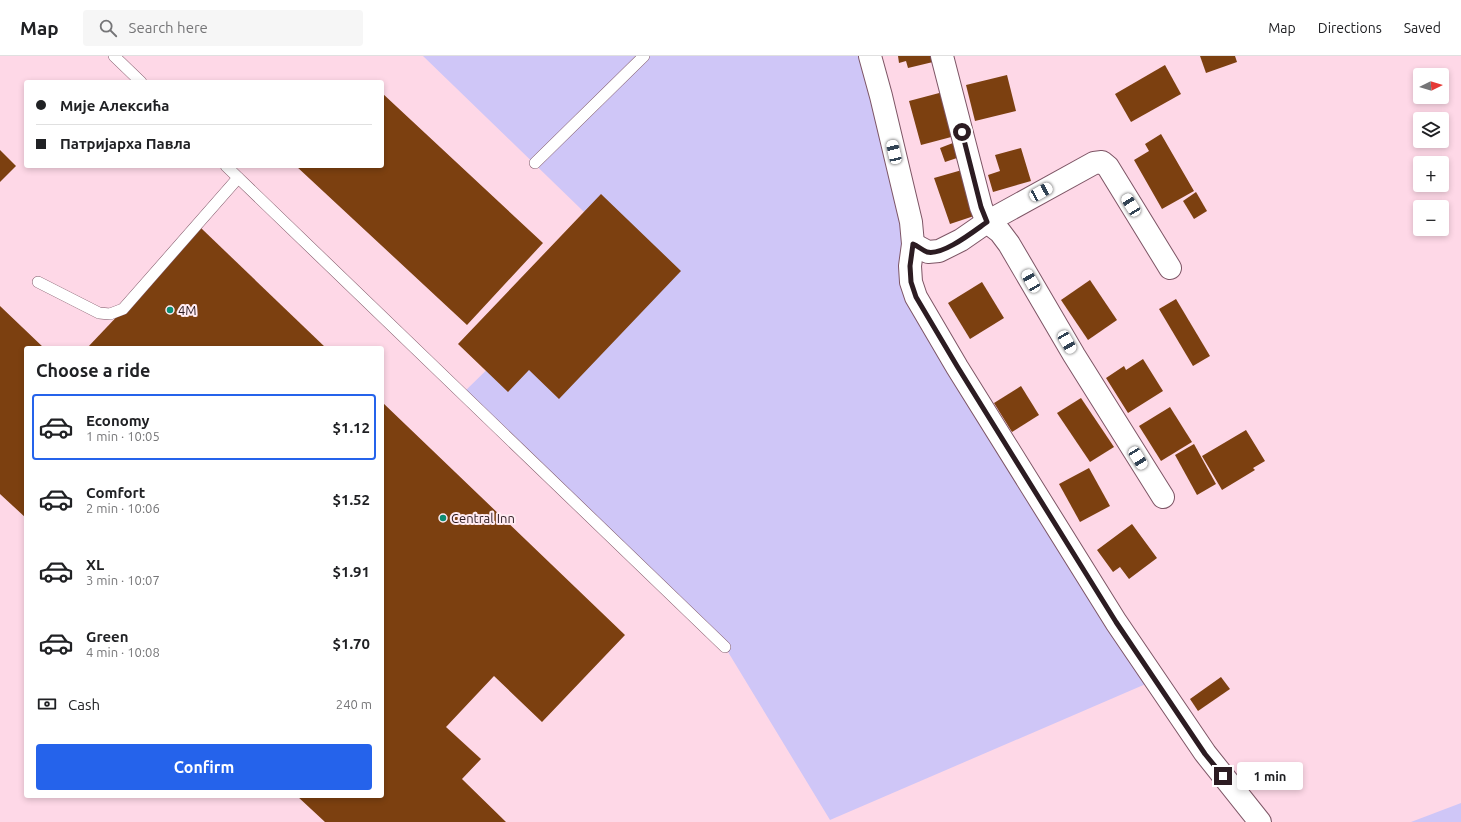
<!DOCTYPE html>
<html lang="en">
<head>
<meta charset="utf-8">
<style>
  body { margin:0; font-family:Ubuntu,sans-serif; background:#f6f6f6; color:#202124; height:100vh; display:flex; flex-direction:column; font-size:15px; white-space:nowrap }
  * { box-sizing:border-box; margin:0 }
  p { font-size:13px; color:#757577 }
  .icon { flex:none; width:22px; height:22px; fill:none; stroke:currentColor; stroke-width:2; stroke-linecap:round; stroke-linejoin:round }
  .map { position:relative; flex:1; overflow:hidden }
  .sheet { position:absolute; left:24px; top:290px; width:360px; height:452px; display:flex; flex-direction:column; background:#fff; border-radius:4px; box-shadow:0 2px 6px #0003 }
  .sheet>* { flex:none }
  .hud { position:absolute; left:24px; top:24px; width:360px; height:88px; border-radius:4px; box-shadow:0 2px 6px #0003; display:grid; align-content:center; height:88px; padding:0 12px; background:#fff }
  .needle { width:26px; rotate:85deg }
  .buttons { position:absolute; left:1413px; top:12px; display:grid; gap:8px }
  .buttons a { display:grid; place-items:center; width:36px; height:36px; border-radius:4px; background:#fff; box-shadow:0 2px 6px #0003; font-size:20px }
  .end { position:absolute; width:18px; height:18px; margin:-9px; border:5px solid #2c1c22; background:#fff; box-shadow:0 0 0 2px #fff }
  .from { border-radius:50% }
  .bubble { position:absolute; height:28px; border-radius:4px; background:#fff; box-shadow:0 2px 6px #0003; font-size:13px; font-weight:600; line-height:28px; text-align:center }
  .car { position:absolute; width:12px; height:24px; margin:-12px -6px; border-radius:5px; box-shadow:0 0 3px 1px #0007; background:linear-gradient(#fff 24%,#345 0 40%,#fff 0 76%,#345 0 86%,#fff 0) }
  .hud b { display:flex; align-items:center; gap:14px; height:38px; font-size:15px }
  .hud b+b { border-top:1px solid #e0e0e0 }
  .hud i { width:10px; height:10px; background:#202124 }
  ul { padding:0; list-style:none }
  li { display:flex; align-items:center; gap:12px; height:66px; margin:0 8px 6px; padding:0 4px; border:2px solid transparent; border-radius:4px }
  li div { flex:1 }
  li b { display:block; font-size:15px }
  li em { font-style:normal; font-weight:600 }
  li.selected { border-color:#2563eb }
  li>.icon { width:36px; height:36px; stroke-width:1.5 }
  h2 { padding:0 12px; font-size:18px; line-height:48px }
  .pay { display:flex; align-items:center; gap:10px; height:44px; padding:0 12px; font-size:15px }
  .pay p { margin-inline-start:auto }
  .action { display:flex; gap:8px; margin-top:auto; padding:8px 12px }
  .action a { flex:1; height:46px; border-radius:4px; background:#2563eb; color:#fff; font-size:16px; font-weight:600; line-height:46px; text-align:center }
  header { display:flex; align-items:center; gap:24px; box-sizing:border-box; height:56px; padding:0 20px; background:#fff; border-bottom:1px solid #e0e0e0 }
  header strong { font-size:19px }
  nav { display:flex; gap:22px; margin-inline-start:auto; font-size:14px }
  .search { width:280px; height:36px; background:#f6f6f6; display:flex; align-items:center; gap:10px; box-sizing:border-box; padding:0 14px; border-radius:4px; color:#757577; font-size:15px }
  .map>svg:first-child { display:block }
  .green { fill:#cfc6f7 }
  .building { fill:#7c4010 }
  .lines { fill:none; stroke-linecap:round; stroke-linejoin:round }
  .service-casing { stroke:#7d5565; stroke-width:12 }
  .minor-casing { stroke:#7d5565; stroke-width:24 }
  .service { stroke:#fff; stroke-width:11 }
  .minor { stroke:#fff; stroke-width:22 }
  .route { stroke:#2c1c22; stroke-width:5 }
  .poi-dot { fill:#0d8d73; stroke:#ffebf2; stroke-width:1.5 }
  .labels { text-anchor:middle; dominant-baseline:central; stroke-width:4; stroke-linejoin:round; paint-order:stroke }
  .poi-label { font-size:13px; fill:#2c1c22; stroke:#ffebf2; text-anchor:start }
</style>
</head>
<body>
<header>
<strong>Map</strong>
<div class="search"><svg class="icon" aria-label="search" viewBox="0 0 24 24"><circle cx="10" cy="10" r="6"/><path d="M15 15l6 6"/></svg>Search here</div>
<nav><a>Map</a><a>Directions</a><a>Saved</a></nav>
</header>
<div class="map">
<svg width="1461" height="766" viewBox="0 0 1461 766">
  <rect width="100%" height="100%" fill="#fed8e7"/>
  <g class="green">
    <polygon points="423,0 870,0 910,210 1155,624 830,764 725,591 462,338 616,187"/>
    <polygon points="1461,747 1461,766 1411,766"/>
  </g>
  <g class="building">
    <polygon points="898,0 932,0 933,6 908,12 906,5 899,7"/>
    <polygon points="1200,0 1235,0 1237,6 1206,17"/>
    <polygon points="1165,9 1181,38 1131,66 1115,38"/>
    <polygon points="1007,19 1016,55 975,65 966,29"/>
    <polygon points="943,36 955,80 921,89 909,45"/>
    <polygon points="382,37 543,187 467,269 296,110 382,110"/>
    <polygon points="1161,78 1194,135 1162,153 1134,104 1149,95 1145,88"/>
    <polygon points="958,85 963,100 945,106 940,92"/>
    <polygon points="1021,92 1031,125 993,136 988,119 1000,115 995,99"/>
    <polygon points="0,94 16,110 0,126"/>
    <polygon points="962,114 977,159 950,168 934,122"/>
    <polygon points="1196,136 1207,155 1194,163 1183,145"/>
    <polygon points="601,138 681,215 559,343 529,314 508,336 458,288"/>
    <polygon points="201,172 326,292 87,292"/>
    <polygon points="1090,224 1117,264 1088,284 1061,244"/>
    <polygon points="982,226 1004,262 970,283 948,247"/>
    <polygon points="1176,243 1210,300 1193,310 1159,253"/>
    <polygon points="0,250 44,292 26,292 26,462 0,438"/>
    <polygon points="1143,303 1163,335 1128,357 1106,322 1124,310 1126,314"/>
    <polygon points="1021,330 1039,359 1012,376 994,347"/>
    <polygon points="1081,342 1114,391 1090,406 1057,357"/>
    <polygon points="382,346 625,579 542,666 494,620 446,671 481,703 462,723 506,766 325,766 297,740 382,740"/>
    <polygon points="1170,351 1192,386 1161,405 1139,370"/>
    <polygon points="1246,374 1265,405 1253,412 1255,414 1222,434 1202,400"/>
    <polygon points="1194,388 1216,428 1197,439 1175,399"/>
    <polygon points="1089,412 1110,450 1080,466 1059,428"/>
    <polygon points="1132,468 1157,502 1129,523 1120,511 1113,516 1097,494"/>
    <polygon points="1221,621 1230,633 1198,655 1190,643"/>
  </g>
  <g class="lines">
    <defs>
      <g id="service">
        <polyline points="114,0 141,26"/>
        <polyline points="535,107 644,0"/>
        <polyline points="226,110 725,591"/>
        <polyline points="38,226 99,257 110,258 123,253 238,122"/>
      </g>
      <g id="minor">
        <polyline points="870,0 881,40 911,166 913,188 910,210 911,226 916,241 957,311 1116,566 1205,697 1260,766"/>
        <polyline points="942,0 981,151 987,166 1000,176 1009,188 1074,299 1163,441"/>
        <polyline points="913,188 928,196 939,195 961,184 987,166 1094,107 1102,106 1108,111 1170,212"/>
      </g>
    </defs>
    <use href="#service" class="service-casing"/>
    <use href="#minor" class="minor-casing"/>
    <use href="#service" class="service"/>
    <use href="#minor" class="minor"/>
  </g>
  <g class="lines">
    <path class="route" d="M962,76L981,151L987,166C974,175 943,200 927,196C922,194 918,190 913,188L910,210L911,226L916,241L957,310L1116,566L1205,698L1223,720"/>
  </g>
  <g class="poi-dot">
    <circle cx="170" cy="254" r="4"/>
    <circle cx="443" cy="462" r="4"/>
  </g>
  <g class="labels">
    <g class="poi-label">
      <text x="178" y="254">4M</text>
      <text x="451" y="462">Central Inn</text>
    </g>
  </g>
</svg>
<div class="buttons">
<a><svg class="needle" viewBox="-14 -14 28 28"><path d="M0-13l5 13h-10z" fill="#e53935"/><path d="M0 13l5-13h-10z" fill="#757577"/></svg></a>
<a><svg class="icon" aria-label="layers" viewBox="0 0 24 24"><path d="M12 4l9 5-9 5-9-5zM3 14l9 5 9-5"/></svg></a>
<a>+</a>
<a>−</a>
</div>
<i class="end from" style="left:962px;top:76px"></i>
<i class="end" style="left:1223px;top:720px"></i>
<div class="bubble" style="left:1237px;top:706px;width:66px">1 min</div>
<i class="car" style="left:894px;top:96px;rotate:347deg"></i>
<i class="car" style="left:1041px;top:136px;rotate:61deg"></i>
<i class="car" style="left:1131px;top:149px;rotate:328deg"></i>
<i class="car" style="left:1031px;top:225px;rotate:330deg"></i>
<i class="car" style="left:1067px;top:286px;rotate:150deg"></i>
<i class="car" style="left:1138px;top:402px;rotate:148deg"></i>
<div class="hud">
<b><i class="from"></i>Мије Алексића</b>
<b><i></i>Патријарха Павла</b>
</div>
<section class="sheet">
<h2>Choose a ride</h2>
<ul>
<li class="selected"><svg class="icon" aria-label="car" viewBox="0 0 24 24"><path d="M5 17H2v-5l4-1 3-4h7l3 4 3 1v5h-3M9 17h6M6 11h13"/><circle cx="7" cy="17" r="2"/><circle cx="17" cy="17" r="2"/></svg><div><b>Economy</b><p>1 min · 10:05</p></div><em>$1.12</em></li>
<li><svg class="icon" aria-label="car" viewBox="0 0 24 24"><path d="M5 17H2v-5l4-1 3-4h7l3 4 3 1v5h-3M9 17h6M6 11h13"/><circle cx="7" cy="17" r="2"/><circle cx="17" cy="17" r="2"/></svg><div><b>Comfort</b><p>2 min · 10:06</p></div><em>$1.52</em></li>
<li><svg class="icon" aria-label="car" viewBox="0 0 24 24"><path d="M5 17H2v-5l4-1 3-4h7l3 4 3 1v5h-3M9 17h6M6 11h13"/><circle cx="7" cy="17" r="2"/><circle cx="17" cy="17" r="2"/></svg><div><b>XL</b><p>3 min · 10:07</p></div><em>$1.91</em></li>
<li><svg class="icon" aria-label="car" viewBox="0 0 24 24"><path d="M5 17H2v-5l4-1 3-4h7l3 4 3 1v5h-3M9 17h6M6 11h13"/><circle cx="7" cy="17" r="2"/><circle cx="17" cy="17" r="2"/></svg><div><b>Green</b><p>4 min · 10:08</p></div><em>$1.70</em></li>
</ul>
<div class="pay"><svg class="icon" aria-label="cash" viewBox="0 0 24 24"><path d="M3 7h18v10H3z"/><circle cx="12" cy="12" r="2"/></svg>Cash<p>240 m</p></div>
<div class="action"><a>Confirm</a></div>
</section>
</div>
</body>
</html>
